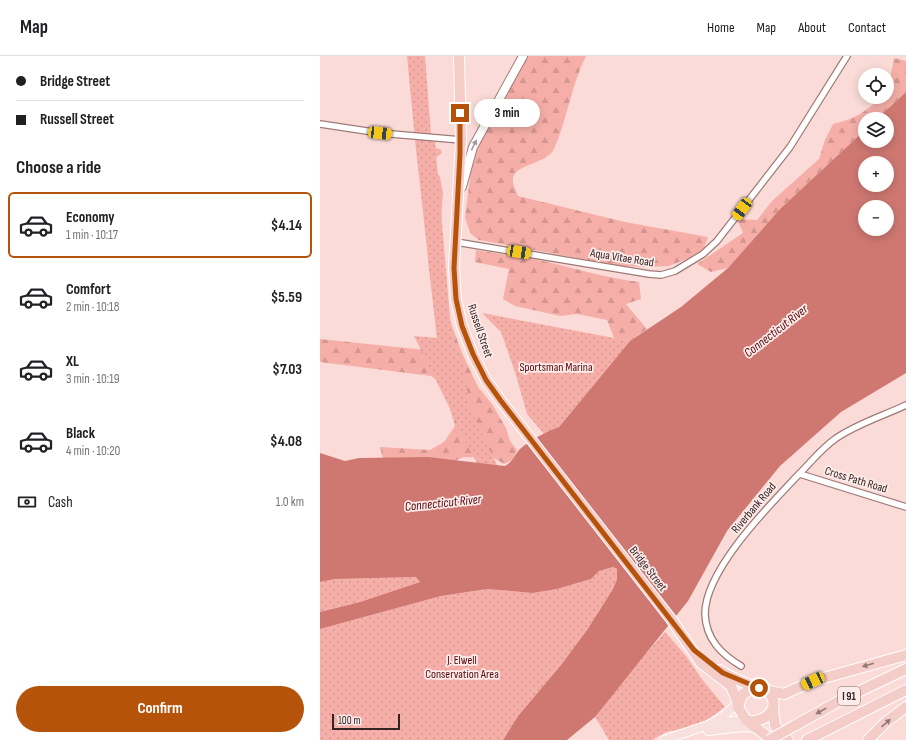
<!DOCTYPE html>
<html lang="en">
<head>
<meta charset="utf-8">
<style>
  body { margin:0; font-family:"Sofia Sans Condensed",sans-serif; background:#f2f2f2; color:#202124; height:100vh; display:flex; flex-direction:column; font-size:15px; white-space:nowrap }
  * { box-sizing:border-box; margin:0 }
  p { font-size:13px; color:#757577 }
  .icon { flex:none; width:22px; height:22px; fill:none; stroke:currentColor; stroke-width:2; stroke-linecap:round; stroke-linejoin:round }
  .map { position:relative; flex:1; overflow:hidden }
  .sheet { display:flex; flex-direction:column; background:#fff; width:320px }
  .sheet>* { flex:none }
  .top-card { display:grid; align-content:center; height:88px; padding:0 16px; background:#fff }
  .controls { position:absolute; left:538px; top:12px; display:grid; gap:8px }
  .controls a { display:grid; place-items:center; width:36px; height:36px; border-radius:50%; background:#fff; box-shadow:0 2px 10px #0003; font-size:20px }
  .scale { position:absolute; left:12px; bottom:10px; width:68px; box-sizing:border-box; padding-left:4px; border:2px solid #332423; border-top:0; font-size:11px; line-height:14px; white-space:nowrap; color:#332423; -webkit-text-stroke:3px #fdecea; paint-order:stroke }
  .end { position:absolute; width:18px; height:18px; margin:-9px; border:5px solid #b45309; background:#fff; box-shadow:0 0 0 2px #fff }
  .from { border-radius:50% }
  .bubble { position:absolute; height:28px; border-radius:14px; background:#fff; box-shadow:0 2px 10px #0003; font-size:13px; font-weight:700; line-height:28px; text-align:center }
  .car { position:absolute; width:12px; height:24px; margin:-12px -6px; border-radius:5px; box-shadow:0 0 3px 1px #0007; background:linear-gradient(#f5c518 24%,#345 0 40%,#f5c518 0 76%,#345 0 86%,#f5c518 0) }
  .top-card b { display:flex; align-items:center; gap:14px; height:38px; font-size:15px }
  .top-card b+b { border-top:1px solid #e0e0e0 }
  .top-card i { width:10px; height:10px; background:#202124 }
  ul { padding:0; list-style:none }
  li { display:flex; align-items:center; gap:12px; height:66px; margin:0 8px 6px; padding:0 8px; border:2px solid transparent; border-radius:6px }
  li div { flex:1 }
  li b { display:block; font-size:15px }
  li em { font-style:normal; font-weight:700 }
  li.on { border-color:#b45309 }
  li>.icon { width:36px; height:36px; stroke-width:1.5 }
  h2 { padding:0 16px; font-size:18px; line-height:48px }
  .pay { display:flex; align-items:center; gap:10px; height:44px; padding:0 16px; font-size:15px }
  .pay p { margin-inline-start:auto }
  .action { display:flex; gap:8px; margin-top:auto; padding:8px 16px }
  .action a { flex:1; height:46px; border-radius:24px; background:#b45309; color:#fff; font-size:16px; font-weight:700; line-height:46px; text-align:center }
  header { display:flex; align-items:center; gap:24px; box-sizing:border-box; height:56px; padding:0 20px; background:#fff; border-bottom:1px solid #e0e0e0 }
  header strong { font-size:19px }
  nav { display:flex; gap:22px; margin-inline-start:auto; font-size:14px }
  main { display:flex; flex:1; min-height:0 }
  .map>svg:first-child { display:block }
  .forest { fill:url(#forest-firs) }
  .park { fill:url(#park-dots) }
  .water { fill:#cf7872; fill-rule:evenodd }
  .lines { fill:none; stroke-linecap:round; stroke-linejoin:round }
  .street-casing { stroke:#9f7b78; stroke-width:8 }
  .secondary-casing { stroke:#9f7b78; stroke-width:10 }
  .primary-casing { stroke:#fff; stroke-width:10 }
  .highway-casing { stroke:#fff; stroke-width:12 }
  .street { stroke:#fff; stroke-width:5.5 }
  .secondary { stroke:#fff; stroke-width:8 }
  .primary { stroke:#f8e0de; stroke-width:8 }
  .highway { stroke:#f4ccc8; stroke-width:10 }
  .highway-bridge-casing { stroke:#fff; stroke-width:12; stroke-linecap:butt }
  .highway-bridge { stroke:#f4ccc8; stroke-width:10 }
  .oneway { fill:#a39c9c }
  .oneway2 { fill:#947876 }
  .route { stroke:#b45309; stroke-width:5 }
  .labels { text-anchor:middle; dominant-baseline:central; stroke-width:3.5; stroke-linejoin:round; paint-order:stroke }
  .shield { fill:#fdecea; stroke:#70605f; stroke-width:1 }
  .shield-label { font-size:11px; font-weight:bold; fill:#332423 }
  .street-label { font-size:12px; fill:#332423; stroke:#fdecea }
  .park-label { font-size:12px; fill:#55040a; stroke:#fdecea }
  .water-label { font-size:13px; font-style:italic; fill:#550309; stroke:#fdecea }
</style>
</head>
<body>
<header>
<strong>Map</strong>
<nav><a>Home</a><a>Map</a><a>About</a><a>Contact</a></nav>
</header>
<main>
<section class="sheet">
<div class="top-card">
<b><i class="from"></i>Bridge Street</b>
<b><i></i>Russell Street</b>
</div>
<h2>Choose a ride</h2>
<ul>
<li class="on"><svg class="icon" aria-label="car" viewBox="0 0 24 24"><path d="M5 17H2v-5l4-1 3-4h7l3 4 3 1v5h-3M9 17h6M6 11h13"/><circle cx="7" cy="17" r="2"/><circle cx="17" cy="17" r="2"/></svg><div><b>Economy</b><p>1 min · 10:17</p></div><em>$4.14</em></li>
<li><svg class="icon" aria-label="car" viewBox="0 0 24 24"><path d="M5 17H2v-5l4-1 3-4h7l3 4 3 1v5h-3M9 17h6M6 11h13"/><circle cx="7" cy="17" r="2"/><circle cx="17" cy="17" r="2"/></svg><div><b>Comfort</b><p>2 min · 10:18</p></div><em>$5.59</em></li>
<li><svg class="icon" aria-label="car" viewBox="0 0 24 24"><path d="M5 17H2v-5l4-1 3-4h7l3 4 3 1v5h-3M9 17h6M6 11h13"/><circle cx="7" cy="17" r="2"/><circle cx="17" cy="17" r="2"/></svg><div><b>XL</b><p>3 min · 10:19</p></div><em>$7.03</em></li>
<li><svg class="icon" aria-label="car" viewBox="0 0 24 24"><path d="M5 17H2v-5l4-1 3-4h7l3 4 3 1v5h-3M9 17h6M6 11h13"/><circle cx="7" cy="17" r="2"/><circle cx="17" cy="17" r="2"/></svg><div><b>Black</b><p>4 min · 10:20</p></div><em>$4.08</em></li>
</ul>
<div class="pay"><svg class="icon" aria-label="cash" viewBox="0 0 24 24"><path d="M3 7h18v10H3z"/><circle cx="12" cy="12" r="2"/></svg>Cash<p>1.0 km</p></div>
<div class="action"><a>Confirm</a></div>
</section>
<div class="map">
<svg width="586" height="684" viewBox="0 0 586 684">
  <defs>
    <pattern id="forest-firs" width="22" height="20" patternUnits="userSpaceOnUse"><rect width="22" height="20" fill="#f6afa8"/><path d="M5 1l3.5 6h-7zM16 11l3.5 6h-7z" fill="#d39690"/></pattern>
    <pattern id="park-dots" width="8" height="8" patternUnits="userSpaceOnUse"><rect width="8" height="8" fill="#f6afa8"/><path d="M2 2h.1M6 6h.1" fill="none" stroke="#d39690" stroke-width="1.8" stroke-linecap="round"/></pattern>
  </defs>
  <rect width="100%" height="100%" fill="#fbdbd7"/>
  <g class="forest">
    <path d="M207,0H266C251,30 247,64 234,93C226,109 191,108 193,125C193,130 197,136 198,140L305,166L388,181L384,192L372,201L349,210L326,211L301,210L159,184L151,178L145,162L153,97Z"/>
    <path d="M574,2L586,5V36L557,63H545V74L460,153L408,212L391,216L377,208L423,177L417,163L437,164L452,145L499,103L505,84L513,68C534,63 545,57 561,41H567Z"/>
    <polygon points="109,91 120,93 122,96 121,98 112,104 112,109 120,121 123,137 121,166 125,251 142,297 158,331 172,348 186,372 190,385 197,394 192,404 184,408 174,402 144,401 132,406 63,403 60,391 110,394 124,386 135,370 123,328 111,320 0,306 0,283 115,295 118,287 108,205 105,144"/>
    <path d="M156,194C178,198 201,200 223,205C255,212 286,222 319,226L321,243L306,248L327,273L310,285L294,282L287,264L257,258L240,260L195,250L183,243L189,213L155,206Z"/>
  </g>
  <g class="park">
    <polygon points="87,0 105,0 111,78 115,85 132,285 144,307 149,351 206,469 190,474 94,280 117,282 95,84"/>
    <polygon points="162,257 310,285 239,371 224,378 207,358 195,316 181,276"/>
    <polygon points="293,511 297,513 297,523 293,533 267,574 241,609 198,660 183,684 0,684 0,573 121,540 167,533 213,537 237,533 271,523 279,515"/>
    <polygon points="97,521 100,526 40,546 0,556 0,526 15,523"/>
    <polygon points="345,576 366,600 381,622 405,651 380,669 346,676 332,684 289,684 275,661 298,630"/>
  </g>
  <path class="water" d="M586,36V317L521,356L460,410L407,475L368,545L275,661L247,684H183L198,660L241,609L267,574L293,533L297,523V513L293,511L279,515L271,523L237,533L213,537L167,533L121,540L0,573V556L40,546L100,526L96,521L15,523L0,526V397L25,405L39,402L108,401L185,410C193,406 194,399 200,393C210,384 226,376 239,371L310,285L361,251L408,212L460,153L545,74V85H567V63H557ZM545,107H567V129H545ZM545,151H567V173H545Z"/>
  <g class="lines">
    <defs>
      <g id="street">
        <polyline points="0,68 60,77 141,84"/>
        <polyline points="136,186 329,218 341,219 355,215 383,198 397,185 470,91 527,0"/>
        <polyline points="480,418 586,451"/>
        <path d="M421,610C401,598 386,583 385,558C385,513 451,448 480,417C492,405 501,393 515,383C536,368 563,360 586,349"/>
      </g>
      <polyline id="secondary" points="142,131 153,91 203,0"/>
      <g id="primary">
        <polyline points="396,671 409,665 426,664"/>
        <polyline points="388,675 423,671 437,672"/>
        <polyline points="344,684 388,669 401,662 418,647"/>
      </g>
      <g id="highway">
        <polyline points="139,0 141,84 134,212 136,243 142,270 153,299 166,324 181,345 351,563 381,607 411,630 418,647"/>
        <path d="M399,614C409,620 419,625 430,629C436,631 443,632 448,636C463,651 445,667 429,665"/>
        <polyline points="434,631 422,639 418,651 426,664 452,684"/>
        <polyline points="445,634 464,638 493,625 586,599"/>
        <polyline points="453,653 455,670 468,684"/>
        <polyline points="474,670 521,644 586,613"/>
        <polyline points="487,684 586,634"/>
        <polyline points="548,684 566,666 586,651"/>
      </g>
    </defs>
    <use href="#street" class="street-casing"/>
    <use href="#secondary" class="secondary-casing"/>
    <use href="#primary" class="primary-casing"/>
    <use href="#highway" class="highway-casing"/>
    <use href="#street" class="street"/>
    <use href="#secondary" class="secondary"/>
    <use href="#primary" class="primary"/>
    <use href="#highway" class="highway"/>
    <defs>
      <polyline id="highway-bridge" points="449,684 474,670"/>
    </defs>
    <use href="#highway-bridge" class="highway-bridge-casing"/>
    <use href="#highway-bridge" class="highway-bridge"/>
  </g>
  <defs><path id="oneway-solid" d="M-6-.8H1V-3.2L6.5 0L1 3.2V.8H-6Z"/></defs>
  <use class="oneway" href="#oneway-solid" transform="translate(154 89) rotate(-64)"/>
  <g class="oneway2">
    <use href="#oneway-solid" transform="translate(548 609) rotate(164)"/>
    <use href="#oneway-solid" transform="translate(501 655) rotate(151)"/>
    <use href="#oneway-solid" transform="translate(566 667) rotate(-40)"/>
  </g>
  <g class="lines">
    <polyline class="route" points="140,57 140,98 134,212 136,243 142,270 153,298 166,324 181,345 374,594 403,617 439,632"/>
  </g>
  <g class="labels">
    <rect class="shield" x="518" y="631" width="22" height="18" rx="3"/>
    <g class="shield-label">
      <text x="529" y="640">I 91</text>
    </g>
    <g class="street-label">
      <text transform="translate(302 202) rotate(9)">Aqua Vitae Road</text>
      <text transform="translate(160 275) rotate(71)">Russell Street</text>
      <text transform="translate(536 424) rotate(17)">Cross Path Road</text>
      <text transform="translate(434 452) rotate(-50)">Riverbank Road</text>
      <text transform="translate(328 513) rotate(52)">Bridge Street</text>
    </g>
    <g class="park-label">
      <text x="236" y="311">Sportsman Marina</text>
      <text x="142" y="604">J. Elwell<tspan x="142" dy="14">Conservation Area</tspan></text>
    </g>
    <g class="water-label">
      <text transform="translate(456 275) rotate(-38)">Connecticut River</text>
      <text transform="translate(123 447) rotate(-6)">Connecticut River</text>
    </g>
  </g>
</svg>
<div class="controls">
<a><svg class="icon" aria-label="locate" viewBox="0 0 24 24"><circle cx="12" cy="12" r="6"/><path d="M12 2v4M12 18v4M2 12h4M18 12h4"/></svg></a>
<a><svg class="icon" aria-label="layers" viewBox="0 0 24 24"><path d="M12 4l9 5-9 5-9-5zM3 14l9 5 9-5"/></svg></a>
<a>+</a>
<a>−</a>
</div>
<div class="scale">100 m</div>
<i class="end from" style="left:439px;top:632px"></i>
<i class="end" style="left:140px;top:57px"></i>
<div class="bubble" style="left:154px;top:43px;width:66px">3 min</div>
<i class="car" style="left:60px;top:77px;rotate:96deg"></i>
<i class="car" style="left:422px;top:153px;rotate:216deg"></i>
<i class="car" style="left:199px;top:196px;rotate:99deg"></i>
<i class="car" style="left:493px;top:625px;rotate:245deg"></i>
</div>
</main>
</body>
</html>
